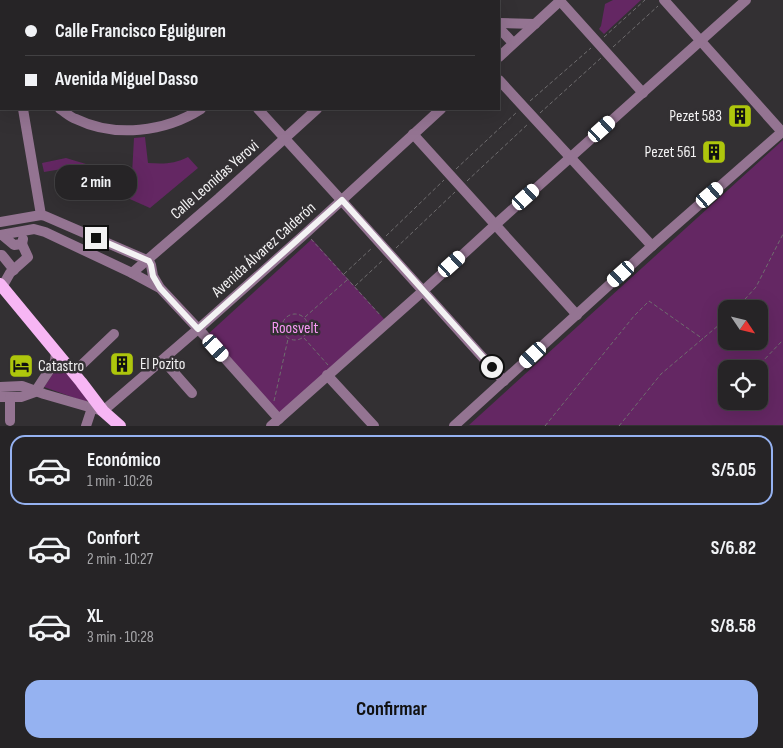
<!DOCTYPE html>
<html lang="es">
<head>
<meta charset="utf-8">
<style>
  body { margin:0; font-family:"Sofia Sans Condensed",sans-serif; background:#2e2c2e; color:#f1f3f6; height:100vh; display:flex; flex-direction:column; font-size:19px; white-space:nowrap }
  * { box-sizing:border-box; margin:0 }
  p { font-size:16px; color:#a4a4a7 }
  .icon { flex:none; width:28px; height:28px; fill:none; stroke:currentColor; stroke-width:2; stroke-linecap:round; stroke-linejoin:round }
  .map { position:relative; height:426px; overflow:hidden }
  .details { display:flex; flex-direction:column; background:#262426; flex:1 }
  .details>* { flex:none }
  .guide { position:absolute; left:0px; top:0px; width:500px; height:110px; box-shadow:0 5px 20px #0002,0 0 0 1px #424143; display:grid; align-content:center; height:110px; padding:0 25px; background:#262426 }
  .needle { width:32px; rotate:125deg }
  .buttons { position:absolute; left:718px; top:300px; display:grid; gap:10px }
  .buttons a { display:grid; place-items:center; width:50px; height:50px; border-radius:10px; background:#262426; box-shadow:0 5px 20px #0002,0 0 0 1px #424143; font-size:25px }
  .end { position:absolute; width:22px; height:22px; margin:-11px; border:6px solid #f3f2f3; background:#111; box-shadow:0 0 0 2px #111 }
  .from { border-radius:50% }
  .bubble { position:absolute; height:35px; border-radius:15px; background:#262426; box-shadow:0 5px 20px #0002,0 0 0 1px #424143; font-size:16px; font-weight:700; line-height:35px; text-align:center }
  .car { position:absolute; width:15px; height:30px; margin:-15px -8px; border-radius:6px; box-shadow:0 0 4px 1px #0007; background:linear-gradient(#fff 24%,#345 0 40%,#fff 0 76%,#345 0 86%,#fff 0) }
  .guide b { display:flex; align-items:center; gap:18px; height:48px; font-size:19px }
  .guide b+b { border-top:1px solid #424143 }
  .guide i { width:12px; height:12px; background:#f1f3f6 }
  ul { padding:9px 0 0; list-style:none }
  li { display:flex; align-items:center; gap:15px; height:70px; margin:0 10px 8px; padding:0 15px; border:2px solid transparent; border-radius:15px }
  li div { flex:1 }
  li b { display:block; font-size:19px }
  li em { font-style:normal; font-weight:700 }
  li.selected { border-color:#95b2f1 }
  li>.icon { width:45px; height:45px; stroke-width:1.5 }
  .primary-button { display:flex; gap:10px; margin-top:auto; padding:10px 25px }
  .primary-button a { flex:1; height:58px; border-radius:15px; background:#95b2f1; color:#111; font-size:20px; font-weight:700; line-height:58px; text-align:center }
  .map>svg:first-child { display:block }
  .green { fill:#642763; fill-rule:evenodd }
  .water { fill:#340134 }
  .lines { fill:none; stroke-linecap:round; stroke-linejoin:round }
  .path { stroke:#6f6d6f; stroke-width:1; stroke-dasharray:4 2.5; stroke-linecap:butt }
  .minor { stroke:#947492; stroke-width:10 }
  .major { stroke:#f7b6f4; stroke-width:12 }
  .route { stroke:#f3f2f3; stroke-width:6 }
  .labels { text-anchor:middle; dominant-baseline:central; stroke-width:5; stroke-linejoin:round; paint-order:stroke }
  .poi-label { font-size:16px; fill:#f3f2f3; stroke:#333033; text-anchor:end }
  .street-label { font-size:16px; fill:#f3f2f3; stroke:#333033 }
  .park-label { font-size:16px; fill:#f799f4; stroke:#333033 }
</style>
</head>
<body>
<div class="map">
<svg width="783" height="426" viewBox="0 0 783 426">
  <rect width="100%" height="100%" fill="#333033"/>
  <g class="green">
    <rect x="60" y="0" width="175" height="1"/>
    <polygon points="613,0 641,0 604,34 599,29 601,26 605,4"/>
    <path d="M145,137L148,163C164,164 174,164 188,157L198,168L150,208L62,169L44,172L42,163L66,158L109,171L132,174L134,138Z"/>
    <path d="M783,140V425H469ZM726,309H759V341H726ZM726,369H759V401H726Z"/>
    <polygon points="312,239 385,320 279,415 207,335"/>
    <polygon points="59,365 88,399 86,402 44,387"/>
  </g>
  <circle class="water" cx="296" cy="327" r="6"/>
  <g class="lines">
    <g class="path">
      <polyline points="604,37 645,0"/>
      <polyline points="613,47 658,6"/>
      <polyline points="530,101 591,48"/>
      <polyline points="540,113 601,58"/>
      <polyline points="456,169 517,112"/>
      <polyline points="467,181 528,124"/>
      <polyline points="386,236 444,180"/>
      <polyline points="311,239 381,316"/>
      <polyline points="396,248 455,192"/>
      <polyline points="344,274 372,248"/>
      <polyline points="355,286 383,260"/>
      <polyline points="736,309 756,287 783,234"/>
      <circle cx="295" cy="327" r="13"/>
      <polyline points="305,317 347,280"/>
      <polyline points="304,338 328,365"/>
      <polyline points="757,369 761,363 783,340"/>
      <polyline points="274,401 288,339"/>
      <polyline points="545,426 634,316 649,301 703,339"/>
      <polyline points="619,426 661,374 726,319"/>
    </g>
    <g class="minor">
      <polyline points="6,0 6,1"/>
      <polyline points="357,0 358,1"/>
      <polyline points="474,0 475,1"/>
      <polyline points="664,0 782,132"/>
      <polyline points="289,1 289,0"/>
      <polyline points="560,1 643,93"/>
      <polyline points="499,23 535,24"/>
      <polyline points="499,28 513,43"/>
      <polyline points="499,57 561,0"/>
      <polyline points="499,80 652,246"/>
      <polyline points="0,98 1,98"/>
      <polyline points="23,109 41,215"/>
      <path d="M60,109C65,112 70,117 76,119C115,138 165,132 201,109"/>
      <polyline points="258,109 342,201 504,381"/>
      <polyline points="413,134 577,315"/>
      <polyline points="0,222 41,215 45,216 149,261 151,265 153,276 160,288 204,335 279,419"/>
      <polyline points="0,235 34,229 45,232 132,273 158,287"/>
      <polyline points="2,235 14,245 22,244 23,239"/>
      <polyline points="0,255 2,255 14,270"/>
      <polyline points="132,273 219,198 317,109"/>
      <polyline points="2,287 10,273 28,257 22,244"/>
      <polyline points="163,360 192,393"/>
      <polyline points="73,373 114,334"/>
      <polyline points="327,375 374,426"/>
      <polyline points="0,387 22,386 44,394 103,411 205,323 306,233 441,109"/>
      <polyline points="0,397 21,397 35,392 52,366 55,361 56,352"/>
      <polyline points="10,397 10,421"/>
      <polyline points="86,426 92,408"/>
      <polyline points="271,426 423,291 495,225 746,0"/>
      <polyline points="454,426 652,246 783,131"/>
    </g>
    <polyline class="major" points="0,284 81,382 103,411 120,426"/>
  </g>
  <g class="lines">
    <polyline class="route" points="96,238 149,261 151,265 153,276 160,288 198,329 342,200 492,367"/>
  </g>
  <defs>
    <symbol id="building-square" viewBox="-11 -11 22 22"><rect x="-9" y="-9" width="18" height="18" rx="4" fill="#aec60c" stroke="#333033"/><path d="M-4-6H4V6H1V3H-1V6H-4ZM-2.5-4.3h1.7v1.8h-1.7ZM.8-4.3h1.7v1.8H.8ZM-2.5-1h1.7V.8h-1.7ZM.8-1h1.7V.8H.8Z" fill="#111"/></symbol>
    <symbol id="hotel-square" viewBox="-11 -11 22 22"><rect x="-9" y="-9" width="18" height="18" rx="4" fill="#aec60c" stroke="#333033"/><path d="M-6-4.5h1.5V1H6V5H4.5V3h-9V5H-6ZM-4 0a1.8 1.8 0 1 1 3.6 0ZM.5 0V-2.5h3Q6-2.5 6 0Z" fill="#111"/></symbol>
  </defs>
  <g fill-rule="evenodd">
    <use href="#building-square" x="726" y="102" width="28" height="28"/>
    <use href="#building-square" x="700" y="138" width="28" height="28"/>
    <use href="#building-square" x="108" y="350" width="28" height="28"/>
    <use href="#hotel-square" x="7" y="352" width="28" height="28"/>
  </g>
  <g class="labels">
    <g class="poi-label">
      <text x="722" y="116">Pezet 583</text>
      <text x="696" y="152">Pezet 561</text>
      <text x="140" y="364" text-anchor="start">El Pozito</text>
      <text x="38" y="366" text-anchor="start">Catastro</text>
    </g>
    <g class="street-label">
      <text transform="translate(215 180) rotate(-41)">Calle Leonidas Yerovi</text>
      <text transform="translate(264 250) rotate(-42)">Avenida Álvarez Calderón</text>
    </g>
    <g class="park-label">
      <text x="295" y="328">Roosvelt</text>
    </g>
  </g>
</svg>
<div class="buttons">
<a><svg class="needle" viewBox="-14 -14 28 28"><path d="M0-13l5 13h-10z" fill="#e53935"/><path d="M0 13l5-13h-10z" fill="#a4a4a7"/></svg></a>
<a><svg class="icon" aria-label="locate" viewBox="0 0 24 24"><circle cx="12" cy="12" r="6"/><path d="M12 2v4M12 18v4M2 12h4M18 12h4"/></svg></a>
</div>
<i class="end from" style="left:492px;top:367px"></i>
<i class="end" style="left:96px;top:238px"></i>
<div class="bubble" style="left:55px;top:165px;width:82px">2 min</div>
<i class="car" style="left:602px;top:129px;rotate:48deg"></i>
<i class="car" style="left:710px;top:195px;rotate:49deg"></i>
<i class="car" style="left:526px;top:197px;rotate:48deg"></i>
<i class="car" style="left:452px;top:264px;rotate:48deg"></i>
<i class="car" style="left:621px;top:274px;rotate:228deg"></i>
<i class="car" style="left:216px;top:348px;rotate:138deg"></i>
<i class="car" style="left:533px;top:355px;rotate:227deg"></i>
<div class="guide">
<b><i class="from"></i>Calle Francisco Eguiguren</b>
<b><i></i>Avenida Miguel Dasso</b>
</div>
</div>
<section class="details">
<ul>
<li class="selected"><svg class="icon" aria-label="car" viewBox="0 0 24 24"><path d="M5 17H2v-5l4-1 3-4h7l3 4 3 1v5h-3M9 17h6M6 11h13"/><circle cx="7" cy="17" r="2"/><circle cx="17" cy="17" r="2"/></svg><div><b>Económico</b><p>1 min · 10:26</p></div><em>S/5.05</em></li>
<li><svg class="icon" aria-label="car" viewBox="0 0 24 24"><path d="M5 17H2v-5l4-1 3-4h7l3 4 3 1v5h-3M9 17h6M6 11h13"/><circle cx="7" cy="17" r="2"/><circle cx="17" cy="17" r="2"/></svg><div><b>Confort</b><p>2 min · 10:27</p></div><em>S/6.82</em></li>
<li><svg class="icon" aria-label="car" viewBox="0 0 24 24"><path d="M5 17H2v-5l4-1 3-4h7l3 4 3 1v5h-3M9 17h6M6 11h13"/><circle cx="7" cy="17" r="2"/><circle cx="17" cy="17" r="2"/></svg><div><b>XL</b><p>3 min · 10:28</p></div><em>S/8.58</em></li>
</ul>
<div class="primary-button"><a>Confirmar</a></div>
</section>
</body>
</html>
